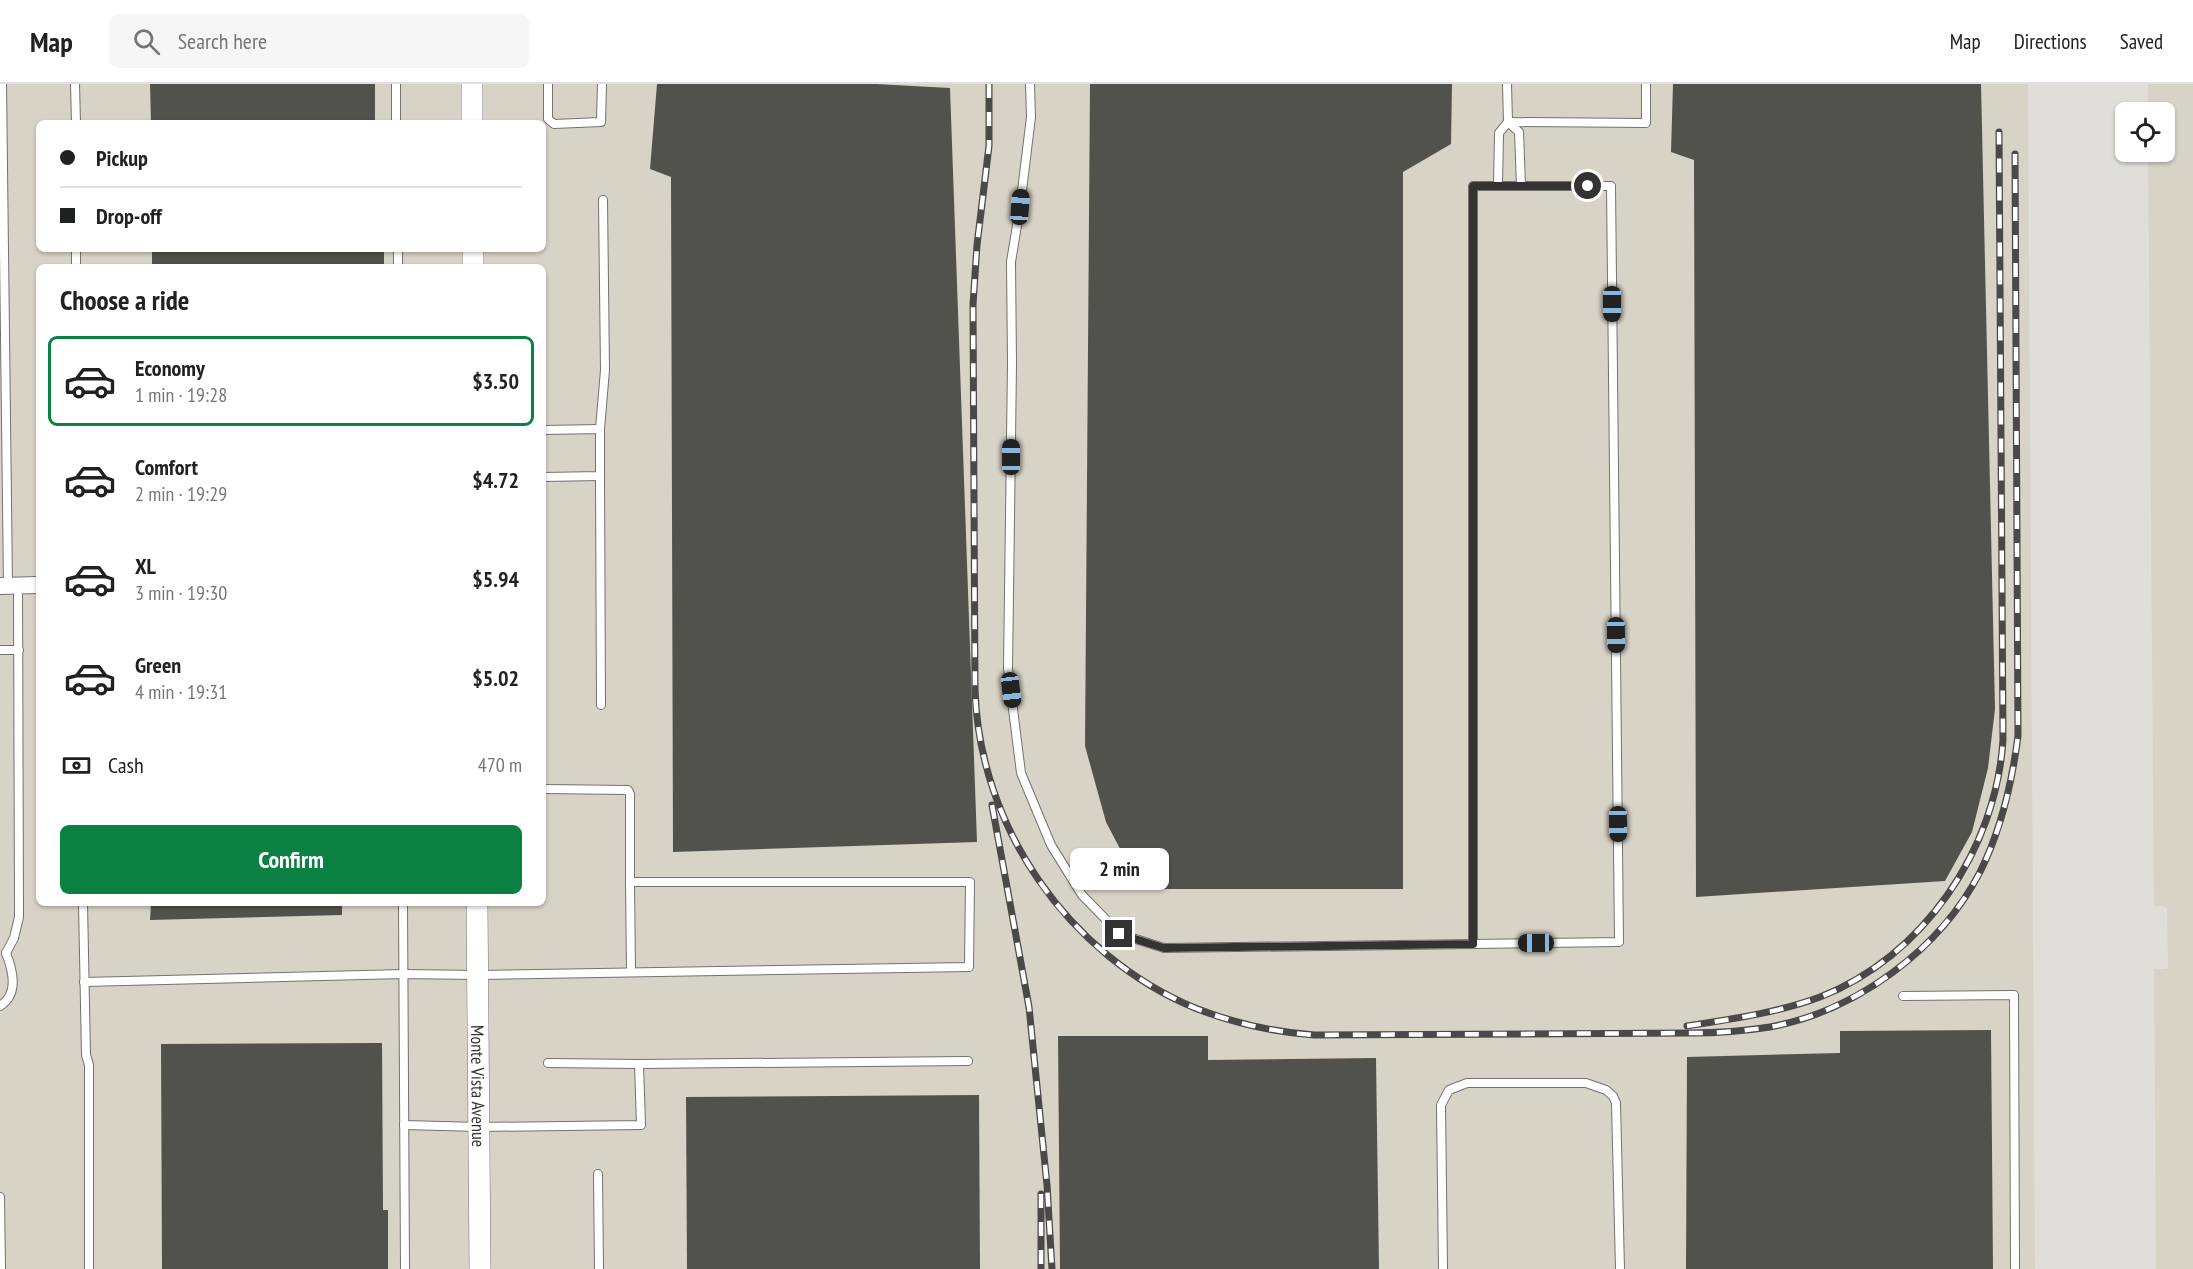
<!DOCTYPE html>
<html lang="en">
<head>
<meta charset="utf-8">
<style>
  body { margin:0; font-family:"PT Sans Narrow",sans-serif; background:#f6f6f6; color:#202124; height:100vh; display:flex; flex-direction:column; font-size:22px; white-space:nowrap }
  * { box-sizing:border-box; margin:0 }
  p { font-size:20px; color:#757577 }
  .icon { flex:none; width:33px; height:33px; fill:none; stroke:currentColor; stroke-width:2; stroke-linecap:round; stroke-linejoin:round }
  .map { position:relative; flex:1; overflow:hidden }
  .panel { position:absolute; left:36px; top:180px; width:510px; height:642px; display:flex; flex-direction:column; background:#fff; border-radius:9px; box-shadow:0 2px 4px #0004 }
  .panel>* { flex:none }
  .hud { position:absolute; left:36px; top:36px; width:510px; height:132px; border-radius:9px; box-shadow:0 2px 4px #0004; display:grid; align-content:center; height:132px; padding:0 24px; background:#fff }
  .fabs { position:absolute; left:2115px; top:18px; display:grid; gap:12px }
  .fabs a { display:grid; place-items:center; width:60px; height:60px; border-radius:9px; background:#fff; box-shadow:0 2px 4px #0004; font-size:30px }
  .end { position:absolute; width:27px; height:27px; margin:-14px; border:8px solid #343331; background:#fff; box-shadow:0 0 0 3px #fff }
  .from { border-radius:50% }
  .bubble { position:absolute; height:42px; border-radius:9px; background:#fff; box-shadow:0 2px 4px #0004; font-size:20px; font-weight:700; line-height:42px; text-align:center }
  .car { position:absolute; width:18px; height:36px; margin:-18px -9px; border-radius:8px; box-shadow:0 0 4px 2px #0007; background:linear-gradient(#222 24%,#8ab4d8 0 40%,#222 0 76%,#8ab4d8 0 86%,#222 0) }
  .hud b { display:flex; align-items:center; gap:21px; height:57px; font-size:22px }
  .hud b+b { border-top:2px solid #e0e0e0 }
  .hud i { width:15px; height:15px; background:#202124 }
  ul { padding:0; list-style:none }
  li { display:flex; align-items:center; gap:18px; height:90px; margin:0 12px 9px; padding:0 12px; border:3px solid transparent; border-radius:9px }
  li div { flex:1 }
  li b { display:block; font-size:22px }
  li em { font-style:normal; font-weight:700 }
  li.selected { border-color:#0b8043 }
  li>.icon { width:54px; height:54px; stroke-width:1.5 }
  h2 { padding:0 24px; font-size:27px; line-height:72px }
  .pay { display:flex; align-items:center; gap:15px; height:66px; padding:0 24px; font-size:22px }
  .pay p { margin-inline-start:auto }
  .action { display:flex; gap:12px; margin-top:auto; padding:12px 24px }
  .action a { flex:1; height:69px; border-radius:9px; background:#0b8043; color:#fff; font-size:24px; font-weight:700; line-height:69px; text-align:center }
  header { display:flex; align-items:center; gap:36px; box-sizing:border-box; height:84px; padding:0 30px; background:#fff; border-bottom:2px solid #e0e0e0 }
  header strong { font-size:28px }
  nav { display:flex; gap:33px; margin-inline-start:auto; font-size:21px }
  .search { width:420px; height:54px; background:#f6f6f6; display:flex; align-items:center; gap:15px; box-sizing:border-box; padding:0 21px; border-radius:9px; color:#757577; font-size:22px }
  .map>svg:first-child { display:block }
  .built { fill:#d8d3c7; fill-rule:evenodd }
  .building { fill:#52524d }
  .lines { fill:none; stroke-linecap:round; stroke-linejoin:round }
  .service-casing { stroke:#74726d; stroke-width:10 }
  .minor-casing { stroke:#74726d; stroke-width:18 }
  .tertiary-casing { stroke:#74726d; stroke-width:22 }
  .service { stroke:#fff; stroke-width:8 }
  .minor { stroke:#fff; stroke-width:16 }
  .tertiary { stroke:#fff; stroke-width:21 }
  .rail-casing { stroke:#4a4947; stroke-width:7 }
  .rail { stroke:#fff; stroke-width:4.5; stroke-dasharray:14; stroke-linecap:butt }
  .route { stroke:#343331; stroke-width:8 }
  .labels { text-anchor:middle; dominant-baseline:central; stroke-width:6; stroke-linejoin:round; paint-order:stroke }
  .street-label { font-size:18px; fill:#343331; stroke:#fff }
</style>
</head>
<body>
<header>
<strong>Map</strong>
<div class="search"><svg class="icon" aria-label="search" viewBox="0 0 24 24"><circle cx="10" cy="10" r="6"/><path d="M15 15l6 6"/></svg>Search here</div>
<nav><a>Map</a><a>Directions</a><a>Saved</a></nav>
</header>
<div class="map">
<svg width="2193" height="1185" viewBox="0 0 2193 1185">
  <rect width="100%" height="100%" fill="#e0ded9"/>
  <g class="built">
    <path d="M0,0H2028L2035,1185H0ZM39,39H543V165H39ZM39,183H543V819H39Z"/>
    <polygon points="2148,0 2193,0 2193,1185 2156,1185 2154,885 2166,885 2168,883 2167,824 2164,822 2154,822 2148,68 2164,68 2164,28 2148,28"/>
  </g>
  <g class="building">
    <polygon points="150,0 375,0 375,39 151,39"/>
    <polygon points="657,0 876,0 950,4 977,758 673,768 671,93 650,85"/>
    <polygon points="1090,0 1452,0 1451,60 1403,88 1403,805 1141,805 1106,738 1085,662"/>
    <polygon points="1673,0 1981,0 1995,625 1988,684 1972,748 1945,797 1696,813 1694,76 1671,68"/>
    <rect x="152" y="165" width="232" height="18"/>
    <polygon points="151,819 342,819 342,831 150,836"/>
    <polygon points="1991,946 1993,1185 1686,1185 1687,973 1840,969 1840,947"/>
    <polygon points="1058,952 1208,952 1208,976 1376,974 1379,1185 1060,1185"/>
    <polygon points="382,959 383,1126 388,1126 388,1185 162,1185 161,960"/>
    <polygon points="979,1011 980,1185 687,1185 686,1013"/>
  </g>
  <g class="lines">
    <defs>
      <g id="service">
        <polyline points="2,0 8,502"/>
        <polyline points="75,0 76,39"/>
        <polyline points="396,0 396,39"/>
        <polyline points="548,0 548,35 554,40 601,38 602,0"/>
        <polyline points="1030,0 1031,33 1020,123 1011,178 1012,279 1008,585 1021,689 1051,761 1082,811 1120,850 1164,864 1473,860"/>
        <polyline points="1508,38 1646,39 1646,0"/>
        <polyline points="1508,38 1519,48 1521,102"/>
        <polygon points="1473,102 1611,102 1619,858 1473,860"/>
        <polyline points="1498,102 1499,49 1508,38 1507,0"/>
        <polyline points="76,165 76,183"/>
        <polyline points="398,165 398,183"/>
        <polyline points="600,345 605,286 603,116"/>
        <polyline points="543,346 600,345 600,392 543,393"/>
        <polyline points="600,392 601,621"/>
        <polyline points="0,566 19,566"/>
        <polyline points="630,798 631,888"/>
        <polyline points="83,819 86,971 89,981 89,1185"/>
        <polyline points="403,819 405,1185"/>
        <polyline points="6,869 14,854 19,833 18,502"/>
        <polyline points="84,898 403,890 478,891 969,883 970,798 630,798 630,710 628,706 543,705"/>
        <polyline points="1903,912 2014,911 2015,1185"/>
        <path d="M0,922C19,910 13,887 6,869"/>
        <polyline points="548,979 639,980"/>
        <polyline points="404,1041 479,1043 641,1041 639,980 968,977"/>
        <polyline points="598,1090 599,1185"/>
        <polyline points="0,1113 1,1185"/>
        <polyline points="1443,1185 1441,1021 1449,1006 1467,999 1586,999 1606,1006 1613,1012 1616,1019 1620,1185"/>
      </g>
      <polyline id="minor" points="0,502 39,501"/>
      <g id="tertiary">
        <polyline points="472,0 472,39"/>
        <polyline points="473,165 473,183"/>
        <path id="s1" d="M477,819L480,1185"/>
      </g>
    </defs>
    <use href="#service" class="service-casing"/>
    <use href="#minor" class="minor-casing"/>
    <use href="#tertiary" class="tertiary-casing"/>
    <use href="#service" class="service"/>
    <use href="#minor" class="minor"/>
    <use href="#tertiary" class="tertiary"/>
    <defs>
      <g id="rail">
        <path d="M989,0V62L977,161L973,221L975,605C979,743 1068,871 1195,924C1233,939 1274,948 1314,951L1692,949C1718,949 1744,947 1770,943C1856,927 1940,866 1980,788C2001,746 2012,699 2018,652L2015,70"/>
        <polyline points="992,721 1029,923 1047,1101 1052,1185"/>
        <path d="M1687,942C1732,935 1777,929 1820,913C1923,873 1996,766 2003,656L1999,48"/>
        <polyline points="1041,1110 1041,1185"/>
      </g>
    </defs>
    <use href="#rail" class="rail-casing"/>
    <use href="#rail" class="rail"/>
  </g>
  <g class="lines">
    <polyline class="route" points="1119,850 1164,864 1473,860 1473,102 1588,102"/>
  </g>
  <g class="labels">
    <g class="street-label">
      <text stroke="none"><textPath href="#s1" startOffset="183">Monte Vista Avenue</textPath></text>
    </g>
  </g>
</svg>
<div class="fabs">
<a><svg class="icon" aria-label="locate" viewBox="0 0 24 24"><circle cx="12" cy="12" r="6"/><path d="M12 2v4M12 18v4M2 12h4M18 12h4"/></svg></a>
</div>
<i class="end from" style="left:1588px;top:102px"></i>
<i class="end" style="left:1119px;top:850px"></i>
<div class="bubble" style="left:1070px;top:764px;width:99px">2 min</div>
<i class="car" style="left:1020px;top:123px;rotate:4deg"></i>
<i class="car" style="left:1612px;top:220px;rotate:180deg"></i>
<i class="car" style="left:1011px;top:373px;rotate:0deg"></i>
<i class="car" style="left:1616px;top:551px;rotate:179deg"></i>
<i class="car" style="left:1011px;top:606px;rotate:173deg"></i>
<i class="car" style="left:1618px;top:740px;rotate:179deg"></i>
<i class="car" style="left:1536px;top:859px;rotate:270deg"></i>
<div class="hud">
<b><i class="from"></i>Pickup</b>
<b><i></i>Drop-off</b>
</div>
<section class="panel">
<h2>Choose a ride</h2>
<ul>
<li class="selected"><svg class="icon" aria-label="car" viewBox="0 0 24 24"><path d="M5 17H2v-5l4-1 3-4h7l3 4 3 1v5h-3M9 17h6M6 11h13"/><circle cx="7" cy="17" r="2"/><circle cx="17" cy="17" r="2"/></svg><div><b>Economy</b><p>1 min · 19:28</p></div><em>$3.50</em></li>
<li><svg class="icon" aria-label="car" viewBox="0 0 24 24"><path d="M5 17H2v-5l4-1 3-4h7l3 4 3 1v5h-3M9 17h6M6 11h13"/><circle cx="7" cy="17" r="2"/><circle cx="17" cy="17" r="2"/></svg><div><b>Comfort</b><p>2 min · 19:29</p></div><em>$4.72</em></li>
<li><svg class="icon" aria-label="car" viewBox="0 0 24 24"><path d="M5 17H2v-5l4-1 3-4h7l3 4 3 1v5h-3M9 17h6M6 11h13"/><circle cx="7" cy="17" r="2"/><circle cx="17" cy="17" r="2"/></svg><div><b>XL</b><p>3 min · 19:30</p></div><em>$5.94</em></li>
<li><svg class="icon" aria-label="car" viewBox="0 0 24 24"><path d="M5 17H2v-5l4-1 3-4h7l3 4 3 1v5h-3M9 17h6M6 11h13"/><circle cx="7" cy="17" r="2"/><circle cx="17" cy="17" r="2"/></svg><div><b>Green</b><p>4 min · 19:31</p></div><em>$5.02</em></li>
</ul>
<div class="pay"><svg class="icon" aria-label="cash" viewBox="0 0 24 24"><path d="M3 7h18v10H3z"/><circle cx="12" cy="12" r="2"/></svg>Cash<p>470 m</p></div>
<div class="action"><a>Confirm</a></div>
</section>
</div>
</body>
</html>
